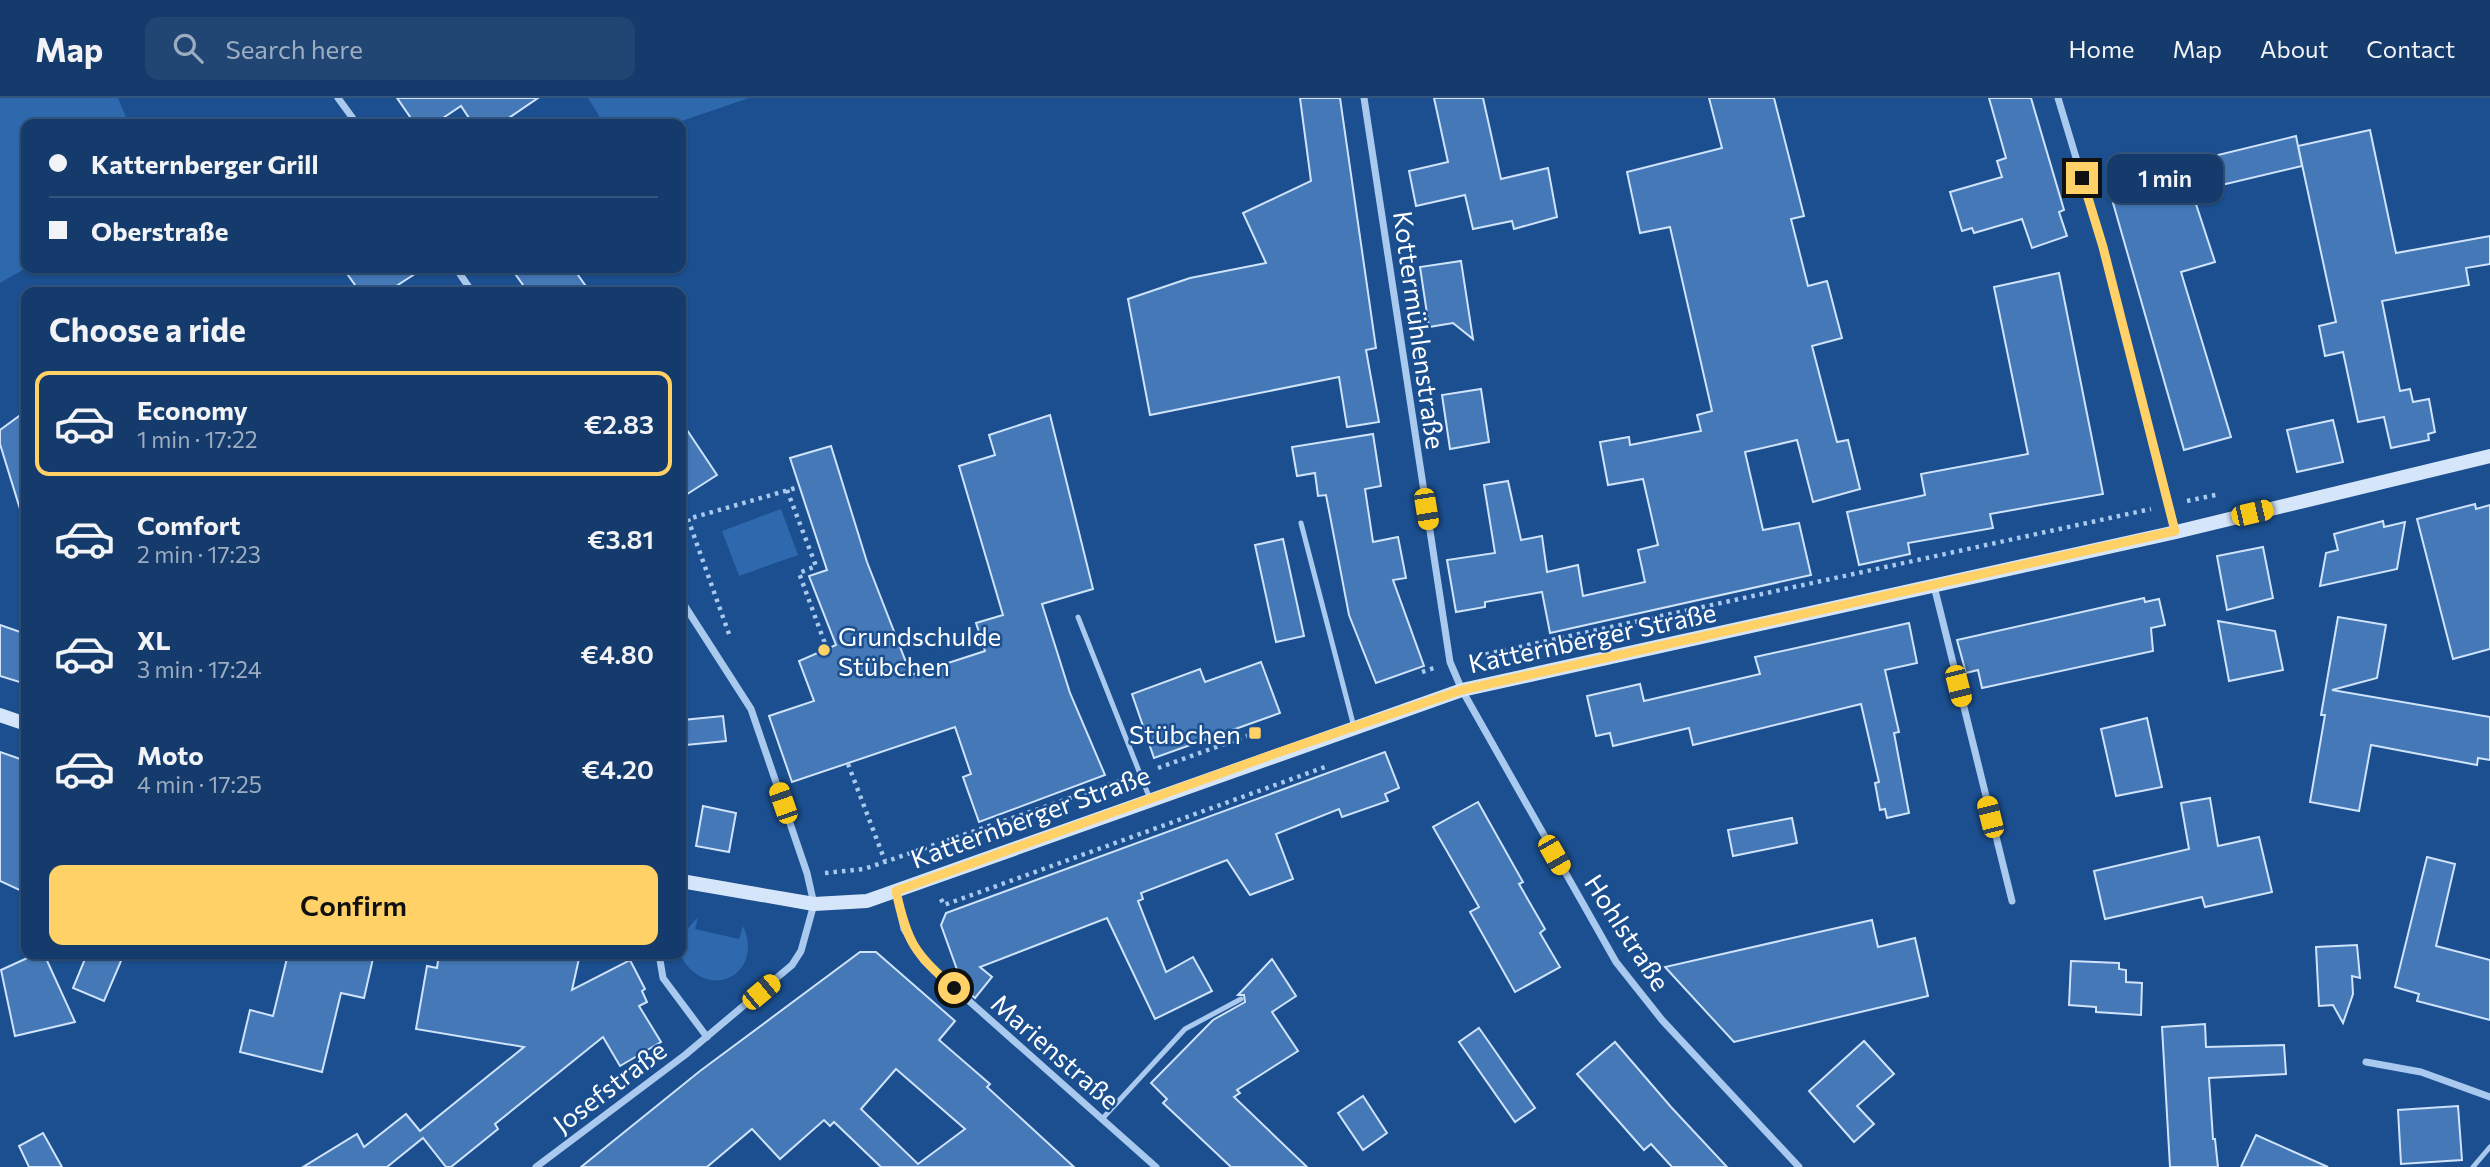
<!DOCTYPE html>
<html lang="en">
<head>
<meta charset="utf-8">
<style>
  body { margin:0; font-family:Commissioner,sans-serif; background:#214673; color:#f1f3f6; height:100vh; display:flex; flex-direction:column; font-size:26px; white-space:nowrap }
  * { box-sizing:border-box; margin:0 }
  p { font-size:23px; color:#9dadc1 }
  .icon { flex:none; width:38px; height:38px; fill:none; stroke:currentColor; stroke-width:2; stroke-linecap:round; stroke-linejoin:round }
  .map { position:relative; flex:1; overflow:hidden }
  .sheet { position:absolute; left:21px; top:189px; width:665px; height:672px; display:flex; flex-direction:column; background:#143b6b; border-radius:14px; box-shadow:0 2px 5px #0004,0 0 0 2px #33557e }
  .sheet>* { flex:none }
  .top-card { position:absolute; left:21px; top:21px; width:665px; height:154px; border-radius:14px; box-shadow:0 2px 5px #0004,0 0 0 2px #33557e; display:grid; align-content:center; height:154px; padding:0 28px; background:#143b6b }
  .end { position:absolute; width:32px; height:32px; margin:-16px; border:9px solid #ffd166; background:#111; box-shadow:0 0 0 4px #111 }
  .from { border-radius:50% }
  .bubble { position:absolute; height:49px; border-radius:14px; background:#143b6b; box-shadow:0 2px 5px #0004,0 0 0 2px #33557e; font-size:23px; font-weight:600; line-height:49px; text-align:center }
  .car { position:absolute; width:21px; height:42px; margin:-21px -10px; border-radius:9px; box-shadow:0 0 5px 2px #0007; background:linear-gradient(#f5c518 24%,#345 0 40%,#f5c518 0 76%,#345 0 86%,#f5c518 0) }
  .top-card b { display:flex; align-items:center; gap:24px; height:66px; font-size:26px }
  .top-card b+b { border-top:2px solid #33557e }
  .top-card i { width:18px; height:18px; background:#f1f3f6 }
  ul { padding:0; list-style:none }
  li { display:flex; align-items:center; gap:21px; height:105px; margin:0 14px 10px; padding:0 14px; border:4px solid transparent; border-radius:14px }
  li div { flex:1 }
  li b { display:block; font-size:26px }
  li em { font-style:normal; font-weight:600 }
  li.selected { border-color:#ffd166 }
  li>.icon { width:63px; height:63px; stroke-width:1.5 }
  h2 { padding:0 28px; font-size:32px; line-height:84px }
  .cta { display:flex; gap:14px; margin-top:auto; padding:14px 28px }
  .cta a { flex:1; height:80px; border-radius:14px; background:#ffd166; color:#111; font-size:28px; font-weight:600; line-height:80px; text-align:center }
  header { display:flex; align-items:center; gap:42px; box-sizing:border-box; height:98px; padding:0 35px; background:#143b6b; border-bottom:2px solid #33557e }
  header strong { font-size:33px }
  nav { display:flex; gap:38px; margin-inline-start:auto; font-size:24px }
  .search { width:490px; height:63px; background:#214673; display:flex; align-items:center; gap:18px; box-sizing:border-box; padding:0 24px; border-radius:14px; color:#9dadc1; font-size:26px }
  .map>svg:first-child { display:block }
  .green { fill:#2e69ad }
  .building { fill:#4478b7; stroke:#cfe3fa; stroke-width:2; fill-rule:evenodd }
  .lines { fill:none; stroke-linecap:round; stroke-linejoin:round }
  .path { stroke:#a9c9ee; stroke-width:4.5; stroke-dasharray:3.5 5; stroke-linecap:butt }
  .lane { stroke:#a9c9ee; stroke-width:5 }
  .street { stroke:#a9c9ee; stroke-width:7 }
  .secondary { stroke:#d6e6fa; stroke-width:14 }
  .route { stroke:#ffd166; stroke-width:9 }
  .poi-dot { fill:#ffd166; stroke:#1b4f8f; stroke-width:2.5 }
  .labels { text-anchor:middle; dominant-baseline:central; stroke-width:5; stroke-linejoin:round; paint-order:stroke }
  .street-label { font-size:26px; fill:#fff; stroke:#1b4f8f }
  .poi-label { font-size:26px; fill:#fff; stroke:#1b4f8f; text-anchor:start }
</style>
</head>
<body>
<header>
<strong>Map</strong>
<div class="search"><svg class="icon" aria-label="search" viewBox="0 0 24 24"><circle cx="10" cy="10" r="6"/><path d="M15 15l6 6"/></svg>Search here</div>
<nav><a>Home</a><a>Map</a><a>About</a><a>Contact</a></nav>
</header>
<div class="map">
<svg width="2490" height="1069" viewBox="0 0 2490 1069">
  <rect width="100%" height="100%" fill="#1b4f8f"/>
  <g class="green">
    <polygon points="0,0 118,0 129,26 26,26 26,170 0,185"/>
    <polygon points="588,0 749,0 673,26 604,26"/>
    <polygon points="781,411 798,457 739,478 722,433"/>
    <path d="M698,819L695,831L739,841L743,828C765,876 708,905 682,860L683,836Z"/>
  </g>
  <g class="building">
    <polygon points="397,0 538,0 500,26 473,26 461,8 434,26 415,26"/>
    <polygon points="1300,0 1340,0 1376,250 1366,252 1379,324 1347,329 1339,279 1150,317 1128,201 1190,180 1266,165 1243,115 1311,83"/>
    <polygon points="1434,0 1483,0 1501,81 1548,70 1557,119 1514,131 1512,123 1473,131 1465,97 1416,108 1409,73 1448,64"/>
    <polygon points="1709,0 1774,0 1804,118 1791,121 1808,188 1827,183 1842,240 1812,248 1837,344 1848,342 1860,391 1813,404 1797,342 1745,354 1763,432 1799,425 1811,477 1550,535 1542,494 1485,504 1485,509 1456,514 1447,462 1495,455 1484,387 1508,383 1521,442 1542,438 1547,474 1578,467 1583,498 1645,484 1638,452 1658,447 1643,381 1608,387 1600,344 1629,339 1630,347 1701,333 1697,317 1712,313 1670,129 1640,135 1627,74 1722,50"/>
    <polygon points="1989,0 2031,0 2064,112 2059,114 2067,138 2032,150 2022,121 1974,135 1972,130 1962,133 1950,94 2002,79 1997,63 2006,60"/>
    <polygon points="2370,32 2396,155 2490,138 2490,166 2466,170 2469,187 2382,203 2400,293 2410,291 2413,304 2429,301 2435,334 2428,336 2429,342 2391,350 2384,319 2358,324 2343,254 2325,258 2319,228 2336,224 2298,48"/>
    <polygon points="2296,38 2302,68 2192,94 2215,164 2181,174 2231,339 2184,352 2107,84"/>
    <polygon points="1461,163 1473,241 1453,225 1429,229 1420,169"/>
    <polygon points="343,170 424,170 387,194 360,194"/>
    <polygon points="511,170 573,170 590,194 528,194"/>
    <polygon points="2059,175 2103,396 1990,416 1993,430 1908,445 1910,456 1859,467 1847,414 1925,397 1921,376 2028,356 1994,189"/>
    <polygon points="1481,291 1489,344 1450,351 1442,297"/>
    <polygon points="26,313 26,410 20,411 0,346 0,332"/>
    <polygon points="1050,317 1093,491 1042,506 1070,595 1105,677 979,724 963,679 971,676 955,629 792,684 769,618 814,603 799,563 836,547 809,478 827,472 790,360 831,348 867,464 911,577 985,553 976,525 1003,517 959,368 995,357 989,337"/>
    <polygon points="2333,322 2343,364 2297,374 2287,332"/>
    <polygon points="681,323 717,377 681,400"/>
    <polygon points="1373,336 1381,388 1365,391 1373,444 1398,439 1406,480 1393,482 1424,568 1376,585 1349,517 1326,397 1318,398 1315,375 1297,378 1292,349"/>
    <polygon points="2475,406 2476,411 2490,407 2490,551 2453,561 2417,421"/>
    <polygon points="2383,423 2384,429 2405,424 2397,471 2320,488 2326,455 2338,452 2334,436"/>
    <polygon points="1283,441 1304,538 1276,544 1255,447"/>
    <polygon points="2263,449 2273,500 2227,512 2217,458"/>
    <polygon points="2144,500 2145,504 2159,501 2165,527 2151,530 2153,553 1982,590 1978,572 1966,575 1957,542"/>
    <polygon points="2338,519 2386,527 2377,580 2332,592 2490,619 2490,662 2478,660 2477,667 2371,647 2359,713 2310,704 2325,617 2321,617"/>
    <polygon points="2218,523 2275,533 2283,572 2229,583"/>
    <polygon points="1909,525 1917,565 1885,572 1899,634 1894,635 1909,715 1887,720 1885,711 1880,712 1875,685 1879,684 1861,606 1693,647 1689,630 1613,648 1610,635 1596,638 1587,598 1640,586 1644,603 1760,576 1755,559"/>
    <polygon points="0,527 26,536 26,586 0,578"/>
    <polygon points="1261,564 1280,615 1154,660 1132,596 1200,571 1205,584"/>
    <polygon points="723,618 726,643 686,647 683,622"/>
    <polygon points="2147,620 2162,689 2116,698 2101,631"/>
    <polygon points="0,654 26,663 26,795 0,783"/>
    <polygon points="1385,654 1399,690 1385,696 1388,703 1342,719 1339,711 1276,736 1293,781 1250,797 1227,762 1141,795 1143,801 1138,803 1166,874 1193,859 1212,893 1155,921 1107,820 980,869 992,879 975,900 964,891 941,827 946,815"/>
    <polygon points="2210,700 2218,748 2259,739 2272,794 2205,809 2202,799 2105,821 2094,773 2189,751 2181,705"/>
    <polygon points="1478,704 1523,784 1519,786 1545,831 1540,835 1560,869 1515,894 1470,814 1479,809 1433,729"/>
    <polygon points="703,708 736,715 729,754 696,748"/>
    <polygon points="1792,720 1797,745 1733,758 1728,732"/>
    <polygon points="2427,759 2455,766 2436,848 2490,862 2490,922 2417,903 2419,896 2395,889"/>
    <polygon points="1872,822 1878,849 1915,840 1928,898 1734,944 1665,869"/>
    <polygon points="2357,847 2360,880 2352,878 2353,896 2343,925 2333,907 2319,908 2316,849"/>
    <path d="M860,854H876L955,923L939,942L990,986L987,989L1074,1069H881L834,1024L830,1028L824,1022L780,1061L752,1031L707,1069H581L700,973ZM896,971L965,1031L918,1066L861,1011Z"/>
    <polygon points="36,856 44,856 75,924 15,938 1,872"/>
    <polygon points="87,856 124,856 104,903 73,890"/>
    <polygon points="288,856 374,856 364,900 341,895 322,974 240,954 250,912 273,918"/>
    <polygon points="439,856 580,856 572,892 630,862 645,891 642,893 647,904 639,908 661,944 620,968 603,939 495,1026 498,1031 451,1069 446,1069 423,1040 387,1069 303,1069 357,1036 364,1049 406,1016 420,1033 524,949 416,931 427,868 437,870"/>
    <polygon points="1272,861 1296,898 1272,914 1298,953 1237,992 1240,995 1234,999 1307,1069 1231,1069 1163,1005 1167,1001 1151,985 1213,922 1245,904 1244,897 1238,897"/>
    <polygon points="2071,863 2119,865 2119,871 2126,872 2126,884 2142,885 2141,917 2096,914 2096,909 2069,907"/>
    <polygon points="2205,926 2206,949 2284,947 2286,976 2209,980 2213,1041 2215,1041 2218,1069 2170,1069 2162,929"/>
    <polygon points="1479,930 1535,1010 1515,1024 1459,944"/>
    <polygon points="1864,943 1894,976 1857,1008 1874,1026 1854,1044 1809,993"/>
    <polygon points="1615,944 1671,1009 1727,1069 1672,1069 1651,1046 1644,1052 1577,976"/>
    <polygon points="1363,998 1387,1035 1363,1052 1338,1015"/>
    <polygon points="2458,1008 2462,1062 2401,1066 2398,1012"/>
    <polygon points="43,1035 62,1069 29,1069 19,1048"/>
    <polygon points="2256,1037 2328,1069 2241,1069"/>
  </g>
  <g class="lines">
    <g class="path">
      <polyline points="787,392 816,468 799,475 827,551"/>
      <polyline points="2187,403 2220,396"/>
      <polyline points="729,536 688,421 799,389"/>
      <polyline points="1469,560 2151,411"/>
      <polyline points="1422,574 1434,570"/>
      <polyline points="848,666 885,763"/>
      <polyline points="1158,670 1255,635"/>
      <polyline points="825,775 864,771 1123,682"/>
      <polyline points="941,801 944,807 1325,669"/>
    </g>
    <g class="lane">
      <polyline points="1301,425 1354,629"/>
      <polyline points="1078,519 1150,701"/>
      <polyline points="1102,1021 1185,931 1241,901"/>
      <polyline points="2473,1069 2490,1049"/>
    </g>
    <g class="street">
      <polyline points="338,0 357,26"/>
      <polyline points="1364,0 1450,564 1462,592 1616,864 1662,922 1799,1069"/>
      <polyline points="2058,0 2103,149 2176,434"/>
      <polyline points="456,170 472,194"/>
      <polyline points="1934,488 2012,803"/>
      <polyline points="896,793 904,831 924,863 1156,1069"/>
      <polyline points="659,856 663,880 707,939"/>
      <polyline points="2366,964 2421,974 2490,999"/>
      <polyline points="536,1069 685,957 792,867 801,853 814,806 807,775 751,611 681,502"/>
    </g>
    <g class="secondary">
      <polyline points="0,617 26,626"/>
      <polyline points="681,783 814,806 867,803 1462,592 2176,434 2490,358"/>
    </g>
  </g>
  <g class="lines">
    <path class="route" d="M954,890C914,855 907,844 896,793L1277,655L1462,592L2175,433L2103,149L2082,80"/>
  </g>
  <g class="poi-dot">
    <circle cx="824" cy="552" r="7"/>
    <rect x="1248" y="628" width="14" height="14" rx="3.5"/>
  </g>
  <g class="labels">
    <g class="street-label">
      <text transform="translate(1420 232) rotate(82)">Kottermühlenstraße</text>
      <text transform="translate(1592 539) rotate(-12)">Katternberger Straße</text>
      <text transform="translate(1030 718) rotate(-20)">Katternberger Straße</text>
      <text transform="translate(1628 834) rotate(57)">Hohlstraße</text>
      <text transform="translate(1056 953) rotate(41)">Marienstraße</text>
      <text transform="translate(609 988) rotate(-37)">Josefstraße</text>
    </g>
    <g class="poi-label">
      <text x="838" y="537">Grundschulde<tspan x="838" dy="30">Stübchen</tspan></text>
      <text x="1241" y="635" text-anchor="end">Stübchen</text>
    </g>
  </g>
</svg>
<i class="end from" style="left:954px;top:890px"></i>
<i class="end" style="left:2082px;top:80px"></i>
<div class="bubble" style="left:2107px;top:56px;width:116px">1 min</div>
<i class="car" style="left:1426px;top:411px;rotate:171deg"></i>
<i class="car" style="left:2252px;top:415px;rotate:77deg"></i>
<i class="car" style="left:1958px;top:588px;rotate:166deg"></i>
<i class="car" style="left:783px;top:705px;rotate:341deg"></i>
<i class="car" style="left:1990px;top:719px;rotate:346deg"></i>
<i class="car" style="left:1554px;top:757px;rotate:150deg"></i>
<i class="car" style="left:761px;top:894px;rotate:50deg"></i>
<div class="top-card">
<b><i class="from"></i>Katternberger Grill</b>
<b><i></i>Oberstraße</b>
</div>
<section class="sheet">
<h2>Choose a ride</h2>
<ul>
<li class="selected"><svg class="icon" aria-label="car" viewBox="0 0 24 24"><path d="M5 17H2v-5l4-1 3-4h7l3 4 3 1v5h-3M9 17h6M6 11h13"/><circle cx="7" cy="17" r="2"/><circle cx="17" cy="17" r="2"/></svg><div><b>Economy</b><p>1 min · 17:22</p></div><em>€2.83</em></li>
<li><svg class="icon" aria-label="car" viewBox="0 0 24 24"><path d="M5 17H2v-5l4-1 3-4h7l3 4 3 1v5h-3M9 17h6M6 11h13"/><circle cx="7" cy="17" r="2"/><circle cx="17" cy="17" r="2"/></svg><div><b>Comfort</b><p>2 min · 17:23</p></div><em>€3.81</em></li>
<li><svg class="icon" aria-label="car" viewBox="0 0 24 24"><path d="M5 17H2v-5l4-1 3-4h7l3 4 3 1v5h-3M9 17h6M6 11h13"/><circle cx="7" cy="17" r="2"/><circle cx="17" cy="17" r="2"/></svg><div><b>XL</b><p>3 min · 17:24</p></div><em>€4.80</em></li>
<li><svg class="icon" aria-label="car" viewBox="0 0 24 24"><path d="M5 17H2v-5l4-1 3-4h7l3 4 3 1v5h-3M9 17h6M6 11h13"/><circle cx="7" cy="17" r="2"/><circle cx="17" cy="17" r="2"/></svg><div><b>Moto</b><p>4 min · 17:25</p></div><em>€4.20</em></li>
</ul>
<div class="cta"><a>Confirm</a></div>
</section>
</div>
</body>
</html>
